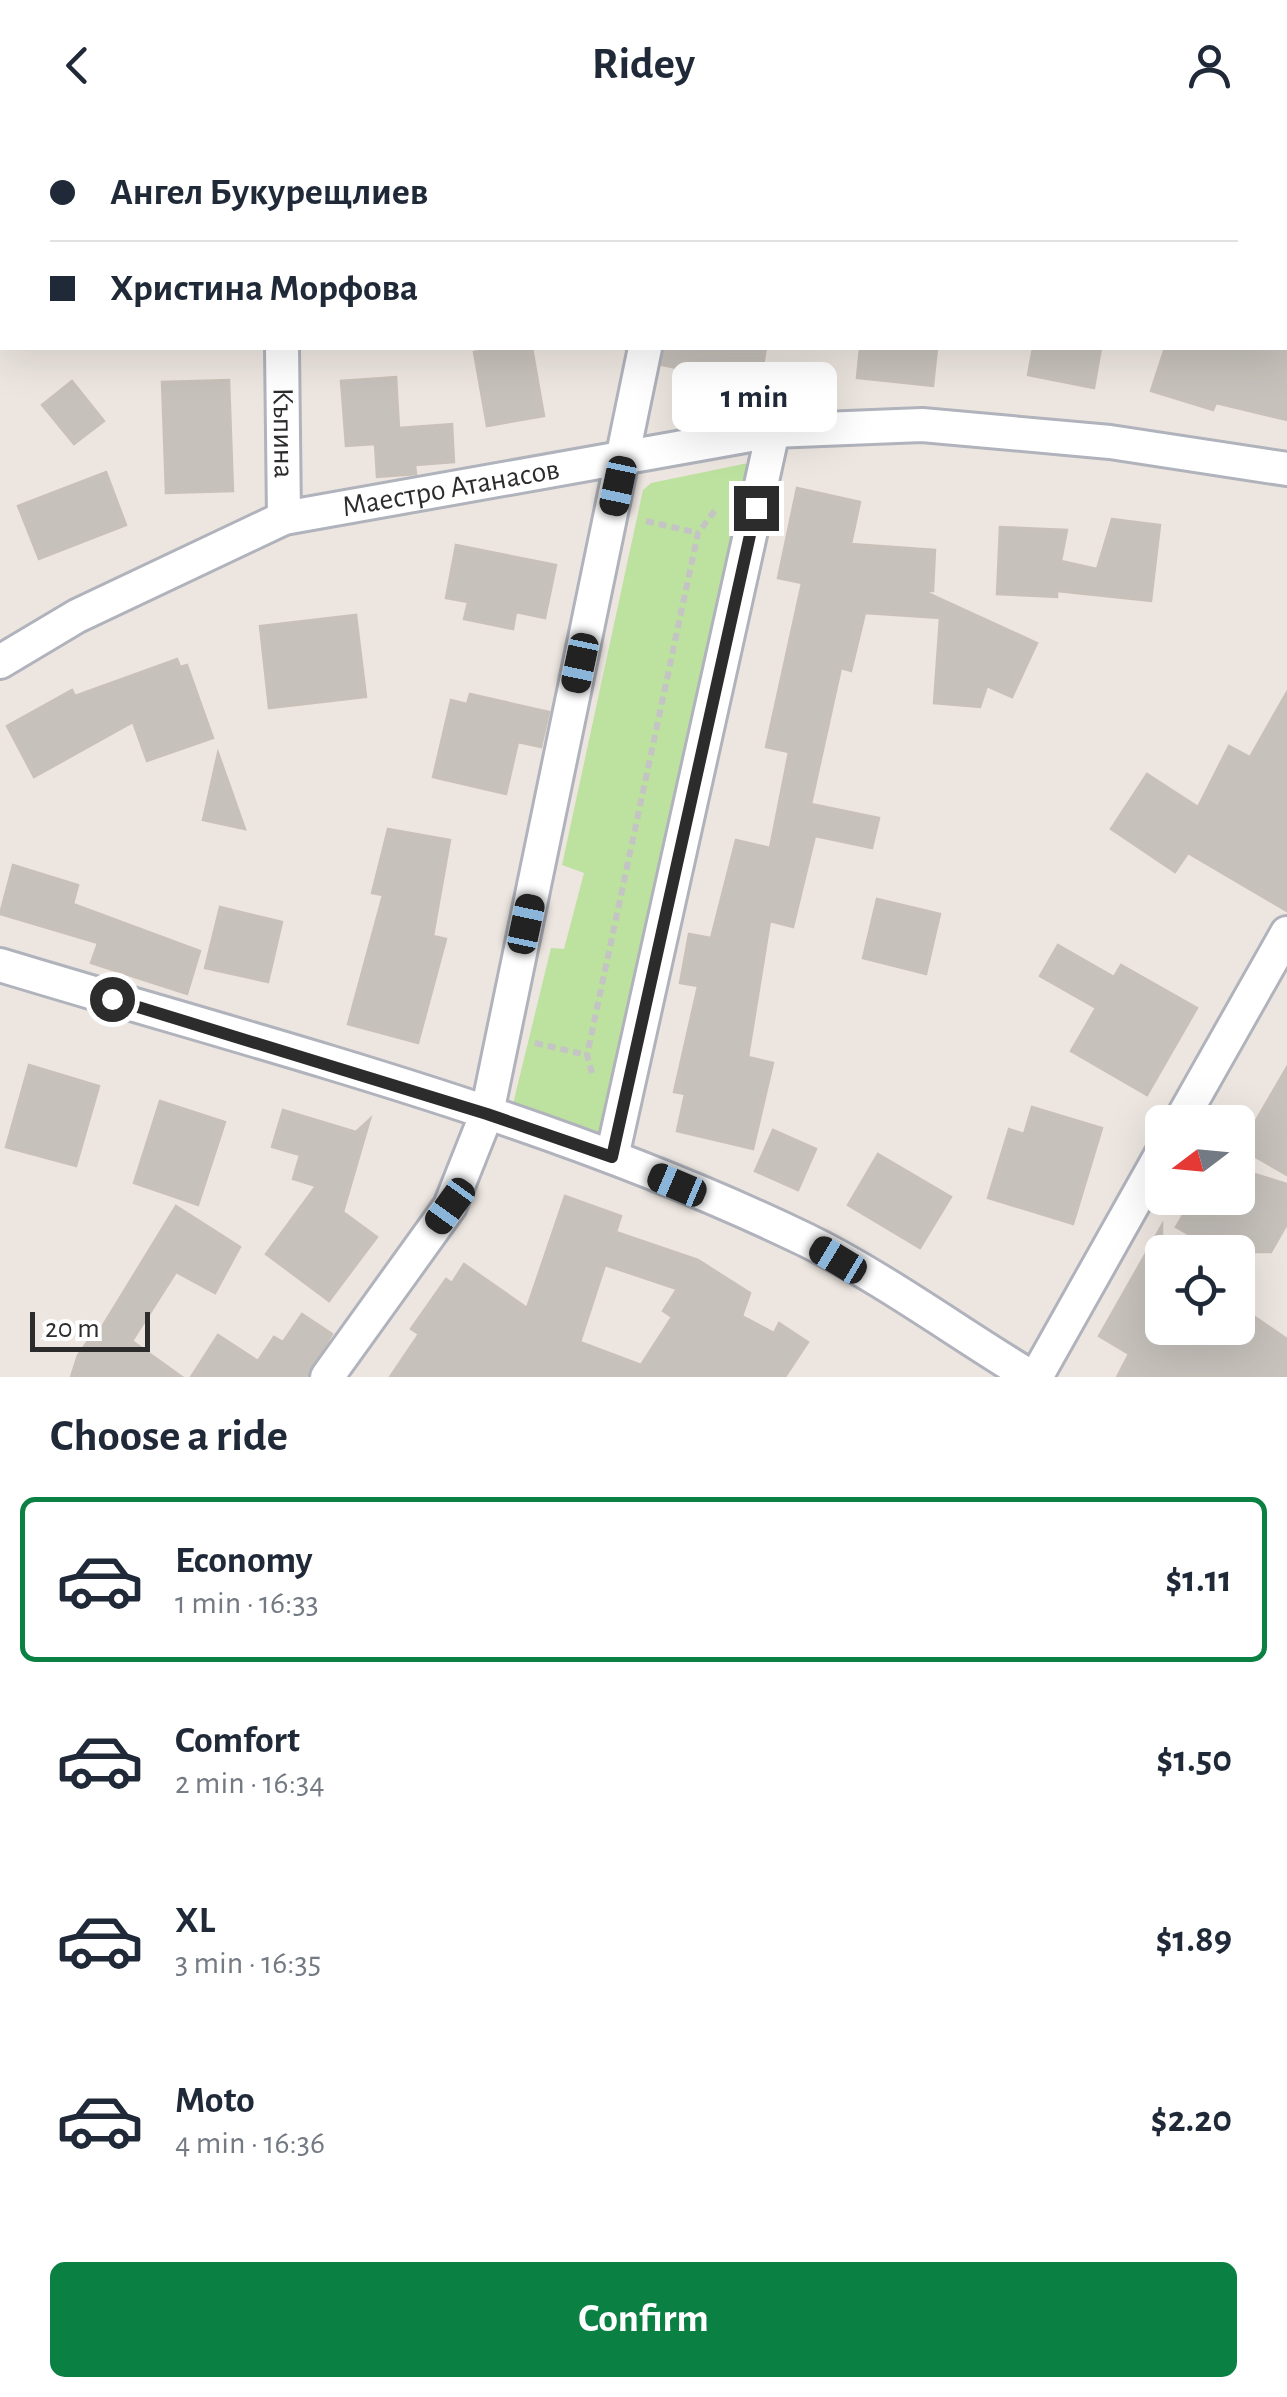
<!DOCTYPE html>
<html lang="en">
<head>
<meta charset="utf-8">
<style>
  body { margin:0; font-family:"Alegreya Sans",sans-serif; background:#f2f2f3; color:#1f2937; height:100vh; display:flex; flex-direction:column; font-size:38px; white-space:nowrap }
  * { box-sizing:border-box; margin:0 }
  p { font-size:32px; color:#747a83 }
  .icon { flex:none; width:55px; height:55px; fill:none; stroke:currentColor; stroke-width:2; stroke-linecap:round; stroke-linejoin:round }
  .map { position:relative; height:1247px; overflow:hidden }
  .drawer { display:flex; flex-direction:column; background:#fff; flex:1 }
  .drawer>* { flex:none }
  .banner { position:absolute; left:0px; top:0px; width:1288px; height:220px; box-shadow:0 10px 40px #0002; display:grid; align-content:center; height:220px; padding:0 50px; background:#fff }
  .needle { width:65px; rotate:254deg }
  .buttons { position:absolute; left:1145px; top:975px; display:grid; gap:20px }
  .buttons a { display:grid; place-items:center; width:110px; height:110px; border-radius:15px; background:#fff; box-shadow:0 10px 40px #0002; font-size:50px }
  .scale { position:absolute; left:30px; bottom:25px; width:120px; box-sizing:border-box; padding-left:10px; border:5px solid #2c2c2c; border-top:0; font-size:28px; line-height:35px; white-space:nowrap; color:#2c2c2c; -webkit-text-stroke:8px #fff; paint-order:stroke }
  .end { position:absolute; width:45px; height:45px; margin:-22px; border:12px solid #2c2c2c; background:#fff; box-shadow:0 0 0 5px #fff }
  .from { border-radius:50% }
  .bubble { position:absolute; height:70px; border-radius:15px; background:#fff; box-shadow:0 10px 40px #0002; font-size:32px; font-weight:700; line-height:70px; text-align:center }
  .car { position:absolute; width:30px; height:60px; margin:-30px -15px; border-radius:12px; box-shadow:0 0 8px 2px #0007; background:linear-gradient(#222 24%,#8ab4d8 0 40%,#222 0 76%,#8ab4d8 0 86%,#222 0) }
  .banner b { display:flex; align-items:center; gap:35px; height:95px; font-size:38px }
  .banner b+b { border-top:2px solid #e0e1e3 }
  .banner i { width:25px; height:25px; background:#1f2937 }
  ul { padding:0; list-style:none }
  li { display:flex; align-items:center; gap:30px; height:165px; margin:0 20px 15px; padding:0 30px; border:5px solid transparent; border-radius:15px }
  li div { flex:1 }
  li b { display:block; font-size:38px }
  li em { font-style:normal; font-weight:700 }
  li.selected { border-color:#0b8043 }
  li>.icon { width:90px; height:90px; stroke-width:1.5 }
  h2 { padding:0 50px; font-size:45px; line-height:120px }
  .primary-button { display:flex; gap:20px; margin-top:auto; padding:20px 50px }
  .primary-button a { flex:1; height:115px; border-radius:15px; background:#0b8043; color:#fff; font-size:40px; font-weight:700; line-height:115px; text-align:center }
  header { display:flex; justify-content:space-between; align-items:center; height:130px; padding:0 50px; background:#fff; font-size:45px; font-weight:700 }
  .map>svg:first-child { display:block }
  .green { fill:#bde19f }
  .building { fill:#c6c1bb; stroke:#c9c1b9; stroke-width:2.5; fill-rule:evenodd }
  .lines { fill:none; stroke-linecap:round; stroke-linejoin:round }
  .street-casing { stroke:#b0b3bc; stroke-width:38 }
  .path { stroke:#c4c4c4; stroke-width:6; stroke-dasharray:8 5; stroke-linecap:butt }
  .street { stroke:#fff; stroke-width:32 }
  .route { stroke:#2c2c2c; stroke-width:12 }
  .labels { text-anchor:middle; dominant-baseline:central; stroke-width:8; stroke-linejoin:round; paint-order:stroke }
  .street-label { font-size:30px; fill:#2c2c2c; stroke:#fff }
</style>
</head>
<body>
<header><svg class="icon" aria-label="back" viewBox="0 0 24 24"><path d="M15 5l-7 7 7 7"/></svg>Ridey<svg class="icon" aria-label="person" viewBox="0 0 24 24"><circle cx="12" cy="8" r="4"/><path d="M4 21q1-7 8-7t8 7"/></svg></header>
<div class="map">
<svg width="1287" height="1247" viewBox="0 0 1287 1247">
  <rect width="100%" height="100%" fill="#ede6e0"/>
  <polygon class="green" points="758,331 606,1012 512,978 551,818 564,819 584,743 562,735 643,360 651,353"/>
  <g class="building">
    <polygon points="1287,217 1287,290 1216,273 1213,280 1151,261 1165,218"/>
    <polygon points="498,218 532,218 544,286 487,296 474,222"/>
    <polygon points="664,218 766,218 760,253 739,249 736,263 685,254 687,240 662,235"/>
    <polygon points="860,218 937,218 933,256 857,248"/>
    <polygon points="1033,218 1101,218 1094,258 1028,245"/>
    <polygon points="396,247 399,298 452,294 454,332 415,335 416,344 377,347 375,314 346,316 341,251"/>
    <polygon points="229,250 233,361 166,363 162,252"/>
    <polygon points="72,251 104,291 74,314 42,275"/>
    <polygon points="106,342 126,395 39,429 18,376"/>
    <polygon points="797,358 860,372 851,414 935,420 933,461 923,461 1037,513 1012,567 987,556 980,577 934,573 940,488 865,483 851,541 841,538 811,674 879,688 872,718 815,706 793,797 770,791 748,927 773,933 753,1019 677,1001 685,964 674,962 698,856 680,853 689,804 711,808 736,710 770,718 789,622 766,617 802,453 778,448"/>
    <polygon points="1112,389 1160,395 1151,471 1057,461 1057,467 997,464 1000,397 1067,400 1061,431 1097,439"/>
    <polygon points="456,415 556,435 545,488 516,482 513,499 464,489 468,472 446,468"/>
    <polygon points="356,485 366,567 269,578 260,496"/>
    <polygon points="177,529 180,537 187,535 213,608 147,631 133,592 34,647 7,596 72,560 75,566"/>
    <polygon points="1287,562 1287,781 1188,723 1175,742 1111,699 1147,644 1198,677 1229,616 1250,627"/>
    <polygon points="470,564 549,582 541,617 518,612 506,664 433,647 451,570 467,574"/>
    <polygon points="218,623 245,699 203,690"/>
    <polygon points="388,699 450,710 433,806 446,809 418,913 348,894 383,765 372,763"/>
    <polygon points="13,735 78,755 73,774 200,821 187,864 91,833 98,813 0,784"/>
    <polygon points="877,769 940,784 926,844 863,828"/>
    <polygon points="220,777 282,792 268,852 205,838"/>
    <polygon points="1058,815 1114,847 1121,835 1197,878 1147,965 1071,921 1096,878 1040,846"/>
    <polygon points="29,935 99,956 76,1036 6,1017"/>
    <polygon points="1287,937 1287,1045 1240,1018"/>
    <polygon points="160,971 225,992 198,1075 134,1053"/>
    <polygon points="1032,977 1102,998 1073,1094 988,1068 1009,999 1024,1004"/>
    <polygon points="283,980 356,1002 370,989 343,1082 377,1107 329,1171 266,1124 316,1056 293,1049 300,1025 272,1017"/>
    <polygon points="773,1000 816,1019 798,1060 755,1041"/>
    <polygon points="878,1024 951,1067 920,1118 848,1075"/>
    <polygon points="1238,1039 1287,1054 1287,1094 1271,1122 1220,1122 1176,1097 1193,1068 1238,1068"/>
    <path d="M565,1066L621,1086L616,1102L698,1130L750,1163L742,1186L774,1203L779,1193L808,1212L785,1247H390L419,1204L411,1199L446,1149L452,1153L464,1134L527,1178ZM605,1135L677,1159L663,1181L672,1187L641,1235L580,1212Z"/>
    <polygon points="176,1076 240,1117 215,1163 176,1142 132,1211 182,1247 71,1247 78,1225 90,1208 94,1210"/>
    <polygon points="1162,1095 1162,1198 1238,1198 1249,1183 1287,1209 1287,1247 1117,1247 1129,1224 1099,1206"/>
    <polygon points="302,1184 332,1204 307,1247 191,1247 218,1205 258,1231 274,1207 283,1212"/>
  </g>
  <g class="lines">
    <defs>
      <g id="street">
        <polyline points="280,0 280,2"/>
        <polyline points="686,2 686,0"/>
        <path id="s1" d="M282,218L284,388"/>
        <path id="s2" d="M0,532L77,486L284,388L773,301L922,295L1110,312L1287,339"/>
        <path d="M0,835C270,917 549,986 804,1109C879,1145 958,1203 1031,1247"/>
        <polyline points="1180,992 1287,803"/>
        <polyline points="612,1027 773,301"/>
        <polyline points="327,1247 450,1076 487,983 645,218"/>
        <polyline points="1036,1247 1162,1023"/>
      </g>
    </defs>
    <use href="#street" class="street-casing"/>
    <g class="path">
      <polyline points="646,391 698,403"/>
      <polyline points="535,913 587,925"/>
      <polyline points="592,943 587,925 698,403 716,379"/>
    </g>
    <use href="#street" class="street"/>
  </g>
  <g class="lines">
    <polyline class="route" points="112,869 487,984 612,1027 756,378"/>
  </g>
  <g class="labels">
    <g class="street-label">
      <text stroke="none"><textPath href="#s1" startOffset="85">Къпина</textPath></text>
      <text stroke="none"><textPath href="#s2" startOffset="488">Маестро Атанасов</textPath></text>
    </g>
  </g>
</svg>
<div class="buttons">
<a><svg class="needle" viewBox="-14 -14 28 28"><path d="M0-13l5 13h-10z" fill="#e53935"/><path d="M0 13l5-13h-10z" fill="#747a83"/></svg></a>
<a><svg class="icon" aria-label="locate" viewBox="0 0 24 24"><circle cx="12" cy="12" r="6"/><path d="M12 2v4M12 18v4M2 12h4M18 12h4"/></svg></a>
</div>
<div class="scale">20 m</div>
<i class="end from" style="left:112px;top:869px"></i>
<i class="end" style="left:756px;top:378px"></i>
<div class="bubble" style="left:672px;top:232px;width:165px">1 min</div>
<i class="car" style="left:618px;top:356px;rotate:192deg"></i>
<i class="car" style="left:580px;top:533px;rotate:192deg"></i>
<i class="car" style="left:526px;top:794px;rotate:12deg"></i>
<i class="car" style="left:677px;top:1055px;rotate:293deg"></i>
<i class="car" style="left:450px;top:1076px;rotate:216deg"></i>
<i class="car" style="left:838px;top:1130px;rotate:301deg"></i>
<div class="banner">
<b><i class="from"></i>Ангел Букурещлиев</b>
<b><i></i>Христина Морфова</b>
</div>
</div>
<section class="drawer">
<h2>Choose a ride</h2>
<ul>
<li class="selected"><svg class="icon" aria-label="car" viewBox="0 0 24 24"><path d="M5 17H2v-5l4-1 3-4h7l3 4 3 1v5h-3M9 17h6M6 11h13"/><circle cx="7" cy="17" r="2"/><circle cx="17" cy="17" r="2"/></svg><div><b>Economy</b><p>1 min · 16:33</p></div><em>$1.11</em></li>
<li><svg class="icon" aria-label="car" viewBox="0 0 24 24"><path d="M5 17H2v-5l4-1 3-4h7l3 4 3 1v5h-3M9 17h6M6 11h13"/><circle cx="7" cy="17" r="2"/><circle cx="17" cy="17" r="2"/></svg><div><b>Comfort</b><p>2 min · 16:34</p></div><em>$1.50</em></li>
<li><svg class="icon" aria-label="car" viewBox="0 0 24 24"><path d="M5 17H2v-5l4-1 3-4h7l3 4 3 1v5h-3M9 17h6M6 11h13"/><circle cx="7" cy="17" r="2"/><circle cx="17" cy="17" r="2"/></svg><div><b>XL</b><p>3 min · 16:35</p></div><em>$1.89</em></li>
<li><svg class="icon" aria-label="car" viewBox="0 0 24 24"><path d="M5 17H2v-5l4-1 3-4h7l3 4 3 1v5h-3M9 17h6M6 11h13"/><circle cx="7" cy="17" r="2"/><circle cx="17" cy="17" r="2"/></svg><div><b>Moto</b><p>4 min · 16:36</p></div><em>$2.20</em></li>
</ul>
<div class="primary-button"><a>Confirm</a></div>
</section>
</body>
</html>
